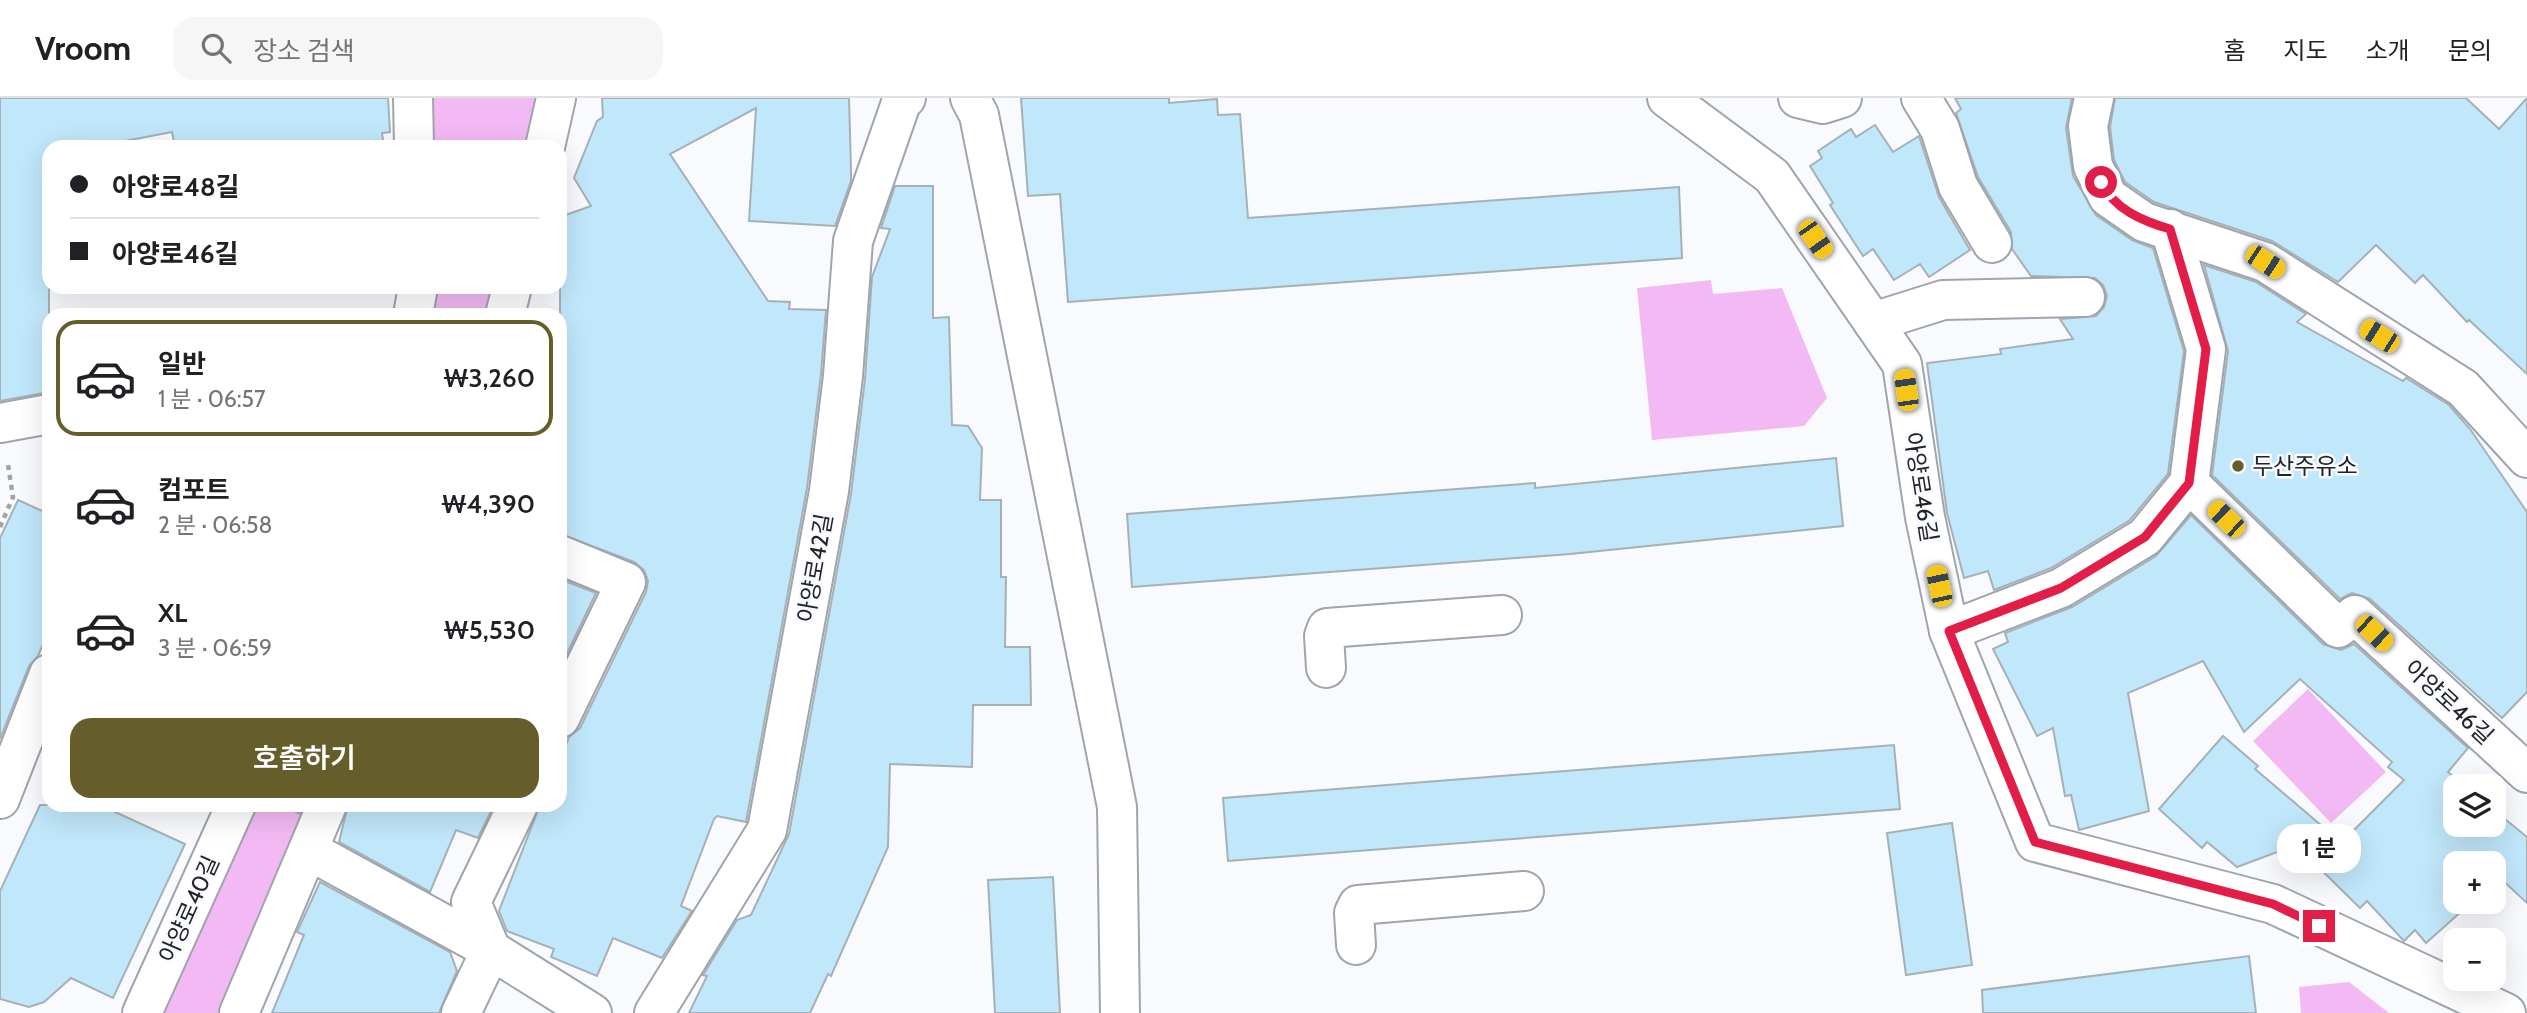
<!DOCTYPE html>
<html lang="ko">
<head>
<meta charset="utf-8">
<style>
  body { margin:0; font-family:Cabin,"Noto Sans KR",sans-serif; background:#f6f6f6; color:#202124; height:100vh; display:flex; flex-direction:column; font-size:26px; white-space:nowrap }
  * { box-sizing:border-box; margin:0 }
  p { font-size:23px; color:#757577 }
  .icon { flex:none; width:38px; height:38px; fill:none; stroke:currentColor; stroke-width:2; stroke-linecap:round; stroke-linejoin:round }
  .map { position:relative; flex:1; overflow:hidden }
  .sheet { position:absolute; left:42px; top:210px; width:525px; height:504px; display:flex; flex-direction:column; background:#fff; border-radius:21px; box-shadow:0 7px 28px #0002 }
  .sheet>* { flex:none }
  .hud { position:absolute; left:42px; top:42px; width:525px; height:154px; border-radius:21px; box-shadow:0 7px 28px #0002; display:grid; align-content:center; height:154px; padding:0 28px; background:#fff }
  .tools { position:absolute; left:2443px; top:676px; display:grid; gap:14px }
  .tools a { display:grid; place-items:center; width:63px; height:63px; border-radius:14px; background:#fff; box-shadow:0 7px 28px #0002; font-size:35px }
  .end { position:absolute; width:32px; height:32px; margin:-16px; border:9px solid #e11d48; background:#fff; box-shadow:0 0 0 4px #fff }
  .from { border-radius:50% }
  .bubble { position:absolute; height:49px; border-radius:21px; background:#fff; box-shadow:0 7px 28px #0002; font-size:23px; font-weight:600; line-height:49px; text-align:center }
  .car { position:absolute; width:21px; height:42px; margin:-21px -10px; border-radius:9px; box-shadow:0 0 5px 2px #0007; background:linear-gradient(#f5c518 24%,#345 0 40%,#f5c518 0 76%,#345 0 86%,#f5c518 0) }
  .hud b { display:flex; align-items:center; gap:24px; height:66px; font-size:26px }
  .hud b+b { border-top:2px solid #e0e0e0 }
  .hud i { width:18px; height:18px; background:#202124 }
  ul { padding:12px 0 0; list-style:none }
  li { display:flex; align-items:center; gap:21px; height:116px; margin:0 14px 10px; padding:0 14px; border:4px solid transparent; border-radius:21px }
  li div { flex:1 }
  li b { display:block; font-size:26px }
  li em { font-style:normal; font-weight:600 }
  li.selected { border-color:#665e2a }
  li>.icon { width:63px; height:63px; stroke-width:1.5 }
  .button { display:flex; gap:14px; margin-top:auto; padding:14px 28px }
  .button a { flex:1; height:80px; border-radius:21px; background:#665e2a; color:#fff; font-size:28px; font-weight:600; line-height:80px; text-align:center }
  header { display:flex; align-items:center; gap:42px; box-sizing:border-box; height:98px; padding:0 35px; background:#fff; border-bottom:2px solid #e0e0e0 }
  header strong { font-size:33px }
  nav { display:flex; gap:38px; margin-inline-start:auto; font-size:24px }
  .search { width:490px; height:63px; background:#f6f6f6; display:flex; align-items:center; gap:18px; box-sizing:border-box; padding:0 24px; border-radius:21px; color:#757577; font-size:26px }
  .map>svg:first-child { display:block }
  .green { fill:#f3b9f4 }
  .building { fill:#c1e7fa; stroke:#a6b1b6; stroke-width:2 }
  .lines { fill:none; stroke-linecap:round; stroke-linejoin:round }
  .minor-casing { stroke:#9fa4ad; stroke-width:42 }
  .path { stroke:#a1a3a7; stroke-width:4.5; stroke-dasharray:5 5; stroke-linecap:butt }
  .minor { stroke:#fff; stroke-width:38 }
  .route { stroke:#e11d48; stroke-width:9 }
  .poi-dot { fill:#665e2a; stroke:#f8fafe; stroke-width:2.5 }
  .labels { text-anchor:middle; dominant-baseline:central; stroke-width:5; stroke-linejoin:round; paint-order:stroke }
  .poi-label { font-size:23px; fill:#212327; stroke:#f8fafe; text-anchor:start }
  .street-label { font-size:23px; fill:#212327; stroke:#f8fafe }
</style>
</head>
<body>
<header>
<strong>Vroom</strong>
<div class="search"><svg class="icon" aria-label="search" viewBox="0 0 24 24"><circle cx="10" cy="10" r="6"/><path d="M15 15l6 6"/></svg>장소 검색</div>
<nav><a>홈</a><a>지도</a><a>소개</a><a>문의</a></nav>
</header>
<div class="map">
<svg width="2527" height="915" viewBox="0 0 2527 915">
  <rect width="100%" height="100%" fill="#f8fafe"/>
  <g class="green">
    <polygon points="432,0 537,0 527,49 432,49"/>
    <polygon points="1711,182 1713,196 1782,190 1827,300 1804,328 1652,342 1637,190"/>
    <polygon points="434,189 499,189 493,217 430,217"/>
    <polygon points="2308,591 2386,674 2331,725 2253,643"/>
    <polygon points="249,707 313,707 223,915 155,915"/>
    <polygon points="2349,884 2389,915 2301,915 2299,889"/>
  </g>
  <g class="building">
    <polygon points="0,0 388,0 390,34 382,35 384,49 175,49 172,34 94,49 49,49 49,294 0,303"/>
    <polygon points="602,0 849,0 851,71 851,83 835,128 749,123 756,10 670,56 768,203 790,204 789,211 826,212 821,276 807,390 746,724 717,718 714,721 681,808 692,813 662,860 613,840 597,878 551,859 554,851 507,833 499,813 540,707 560,707 560,664 569,639 580,630 646,494 648,483 644,472 634,464 560,436 560,119 591,108 574,80 597,23 603,19"/>
    <polygon points="1021,0 1169,0 1169,5 1217,1 1218,17 1240,16 1248,120 1679,89 1682,160 1068,204 1060,96 1028,98"/>
    <polygon points="1955,0 2072,0 2066,30 2073,78 2096,117 2132,142 2153,150 2184,253 2168,376 2130,422 2051,470 1994,492 1988,473 1964,480 1947,415 1927,265 2001,256 2000,251 2073,241 2060,221 2096,218 2104,209 2107,198 2103,187 2095,180 2031,178 2012,151 2011,134 1978,79 1956,15 1961,11"/>
    <polygon points="2115,0 2466,0 2499,31 2527,0 2527,276 2469,222 2467,224 2423,177 2415,185 2376,147 2338,184 2272,143 2154,104 2125,84 2114,62 2110,29"/>
    <polygon points="1875,27 1893,54 1919,38 1939,99 1970,152 1929,179 1920,166 1894,182 1873,151 1863,158 1830,107 1833,105 1810,68 1822,60 1818,53 1851,31 1856,39"/>
    <polygon points="895,88 933,88 933,220 949,219 952,327 968,328 982,350 980,402 1001,402 1001,479 1006,479 1005,549 1030,549 1031,607 973,607 972,669 890,666 888,749 831,878 828,876 810,915 689,915 707,878 703,877 737,822 751,817 789,736 851,396 865,281 872,179 890,131 881,130"/>
    <polygon points="2204,167 2256,184 2306,216 2297,224 2403,283 2406,280 2449,307 2470,331 2527,414 2527,594 2502,620 2370,501 2352,495 2340,501 2212,377 2228,253"/>
    <polygon points="1836,360 1843,428 1570,456 1132,489 1127,416 1535,385 1535,390"/>
    <polygon points="18,402 49,416 49,532 38,558 29,568 0,641 0,440"/>
    <polygon points="2191,417 2323,546 2341,552 2354,546 2468,650 2448,674 2464,688 2455,688 2455,726 2494,726 2494,712 2527,739 2527,805 2499,779 2494,784 2494,765 2455,765 2455,803 2473,803 2426,845 2415,832 2404,843 2367,803 2360,810 2296,747 2237,769 2207,744 2202,750 2159,711 2223,638 2258,668 2255,671 2329,734 2332,731 2344,742 2404,682 2388,669 2392,664 2300,581 2244,634 2203,563 2128,595 2149,713 2079,732 2071,697 2065,698 2053,630 2037,638 1993,551 2008,544 2005,535 2072,509 2156,458"/>
    <polygon points="560,481 596,495 560,570"/>
    <polygon points="1894,647 1900,711 1228,763 1223,700"/>
    <polygon points="40,707 100,707 185,746 113,900 71,880 44,904 29,909 0,901 0,793"/>
    <polygon points="282,707 303,707 300,716"/>
    <polygon points="348,707 494,707 478,740 456,732 430,794 339,744"/>
    <polygon points="1952,725 1972,867 1906,877 1887,735"/>
    <polygon points="1053,779 1060,915 995,915 988,782"/>
    <polygon points="320,784 450,854 457,873 439,915 272,915 304,837 297,834"/>
    <polygon points="2249,858 2256,915 1983,915 1982,892"/>
  </g>
  <g class="lines">
    <defs>
      <g id="minor">
        <polyline points="413,0 414,49"/>
        <polyline points="970,0 979,17 1117,709 1120,915"/>
        <polyline points="1667,0 1772,78 1902,266 1925,419 1949,533 2035,744 2273,806 2506,915"/>
        <polyline points="1798,0 1823,6 1842,0"/>
        <polyline points="1921,0 1940,31 1958,88 1992,145"/>
        <polyline points="2094,0 2088,28 2093,68 2108,99 2144,124 2265,164 2463,290 2527,360"/>
        <polyline points="545,49 556,0"/>
        <polyline points="413,217 418,189"/>
        <polyline points="505,217 512,189"/>
        <polyline points="1873,224 1943,202 2085,199"/>
        <polyline points="0,325 49,316"/>
        <polyline points="2189,385 2338,530 2355,517 2527,675"/>
        <polyline points="560,457 626,484 560,620"/>
        <polyline points="1949,533 2061,490 2145,439 2189,385 2206,251 2170,131"/>
        <polyline points="1326,570 1324,538 1327,530 1502,517"/>
        <polyline points="0,701 49,576"/>
        <polyline points="310,753 491,852 592,915"/>
        <polyline points="1356,847 1354,815 1358,807 1524,793"/>
        <polyline points="142,915 236,707"/>
        <polyline points="239,915 327,707"/>
        <polyline points="461,915 491,852 471,804 518,707"/>
        <polyline points="654,915 767,732 829,393 843,278 853,143 901,5 906,0"/>
      </g>
    </defs>
    <use href="#minor" class="minor-casing"/>
    <polyline class="path" points="0,429 13,399 8,367"/>
    <use href="#minor" class="minor"/>
  </g>
  <g class="lines">
    <path class="route" d="M2101,84C2114,111 2142,123 2170,131L2206,251L2189,385L2145,439L2061,490L1949,533L2035,744L2273,806L2319,828"/>
  </g>
  <circle class="poi-dot" cx="2238" cy="368" r="7"/>
  <g class="labels">
    <g class="poi-label">
      <text x="2252" y="368">두산주유소</text>
    </g>
    <g class="street-label">
      <text transform="translate(1921 389) rotate(81)">아양로46길</text>
      <text transform="translate(815 470) rotate(-80)">아양로42길</text>
      <text transform="translate(2449 604) rotate(43)">아양로46길</text>
      <text transform="translate(189 811) rotate(-66)">아양로40길</text>
    </g>
  </g>
</svg>
<div class="tools">
<a><svg class="icon" aria-label="layers" viewBox="0 0 24 24"><path d="M12 4l9 5-9 5-9-5zM3 14l9 5 9-5"/></svg></a>
<a>+</a>
<a>−</a>
</div>
<i class="end from" style="left:2101px;top:84px"></i>
<i class="end" style="left:2319px;top:828px"></i>
<div class="bubble" style="left:2277px;top:726px;width:84px">1 분</div>
<i class="car" style="left:1815px;top:141px;rotate:145deg"></i>
<i class="car" style="left:2265px;top:164px;rotate:123deg"></i>
<i class="car" style="left:2379px;top:238px;rotate:302deg"></i>
<i class="car" style="left:1906px;top:292px;rotate:352deg"></i>
<i class="car" style="left:2226px;top:421px;rotate:314deg"></i>
<i class="car" style="left:1939px;top:488px;rotate:348deg"></i>
<i class="car" style="left:2374px;top:535px;rotate:133deg"></i>
<div class="hud">
<b><i class="from"></i>아양로48길</b>
<b><i></i>아양로46길</b>
</div>
<section class="sheet">
<ul>
<li class="selected"><svg class="icon" aria-label="car" viewBox="0 0 24 24"><path d="M5 17H2v-5l4-1 3-4h7l3 4 3 1v5h-3M9 17h6M6 11h13"/><circle cx="7" cy="17" r="2"/><circle cx="17" cy="17" r="2"/></svg><div><b>일반</b><p>1 분 · 06:57</p></div><em>₩3,260</em></li>
<li><svg class="icon" aria-label="car" viewBox="0 0 24 24"><path d="M5 17H2v-5l4-1 3-4h7l3 4 3 1v5h-3M9 17h6M6 11h13"/><circle cx="7" cy="17" r="2"/><circle cx="17" cy="17" r="2"/></svg><div><b>컴포트</b><p>2 분 · 06:58</p></div><em>₩4,390</em></li>
<li><svg class="icon" aria-label="car" viewBox="0 0 24 24"><path d="M5 17H2v-5l4-1 3-4h7l3 4 3 1v5h-3M9 17h6M6 11h13"/><circle cx="7" cy="17" r="2"/><circle cx="17" cy="17" r="2"/></svg><div><b>XL</b><p>3 분 · 06:59</p></div><em>₩5,530</em></li>
</ul>
<div class="button"><a>호출하기</a></div>
</section>
</div>
</body>
</html>
